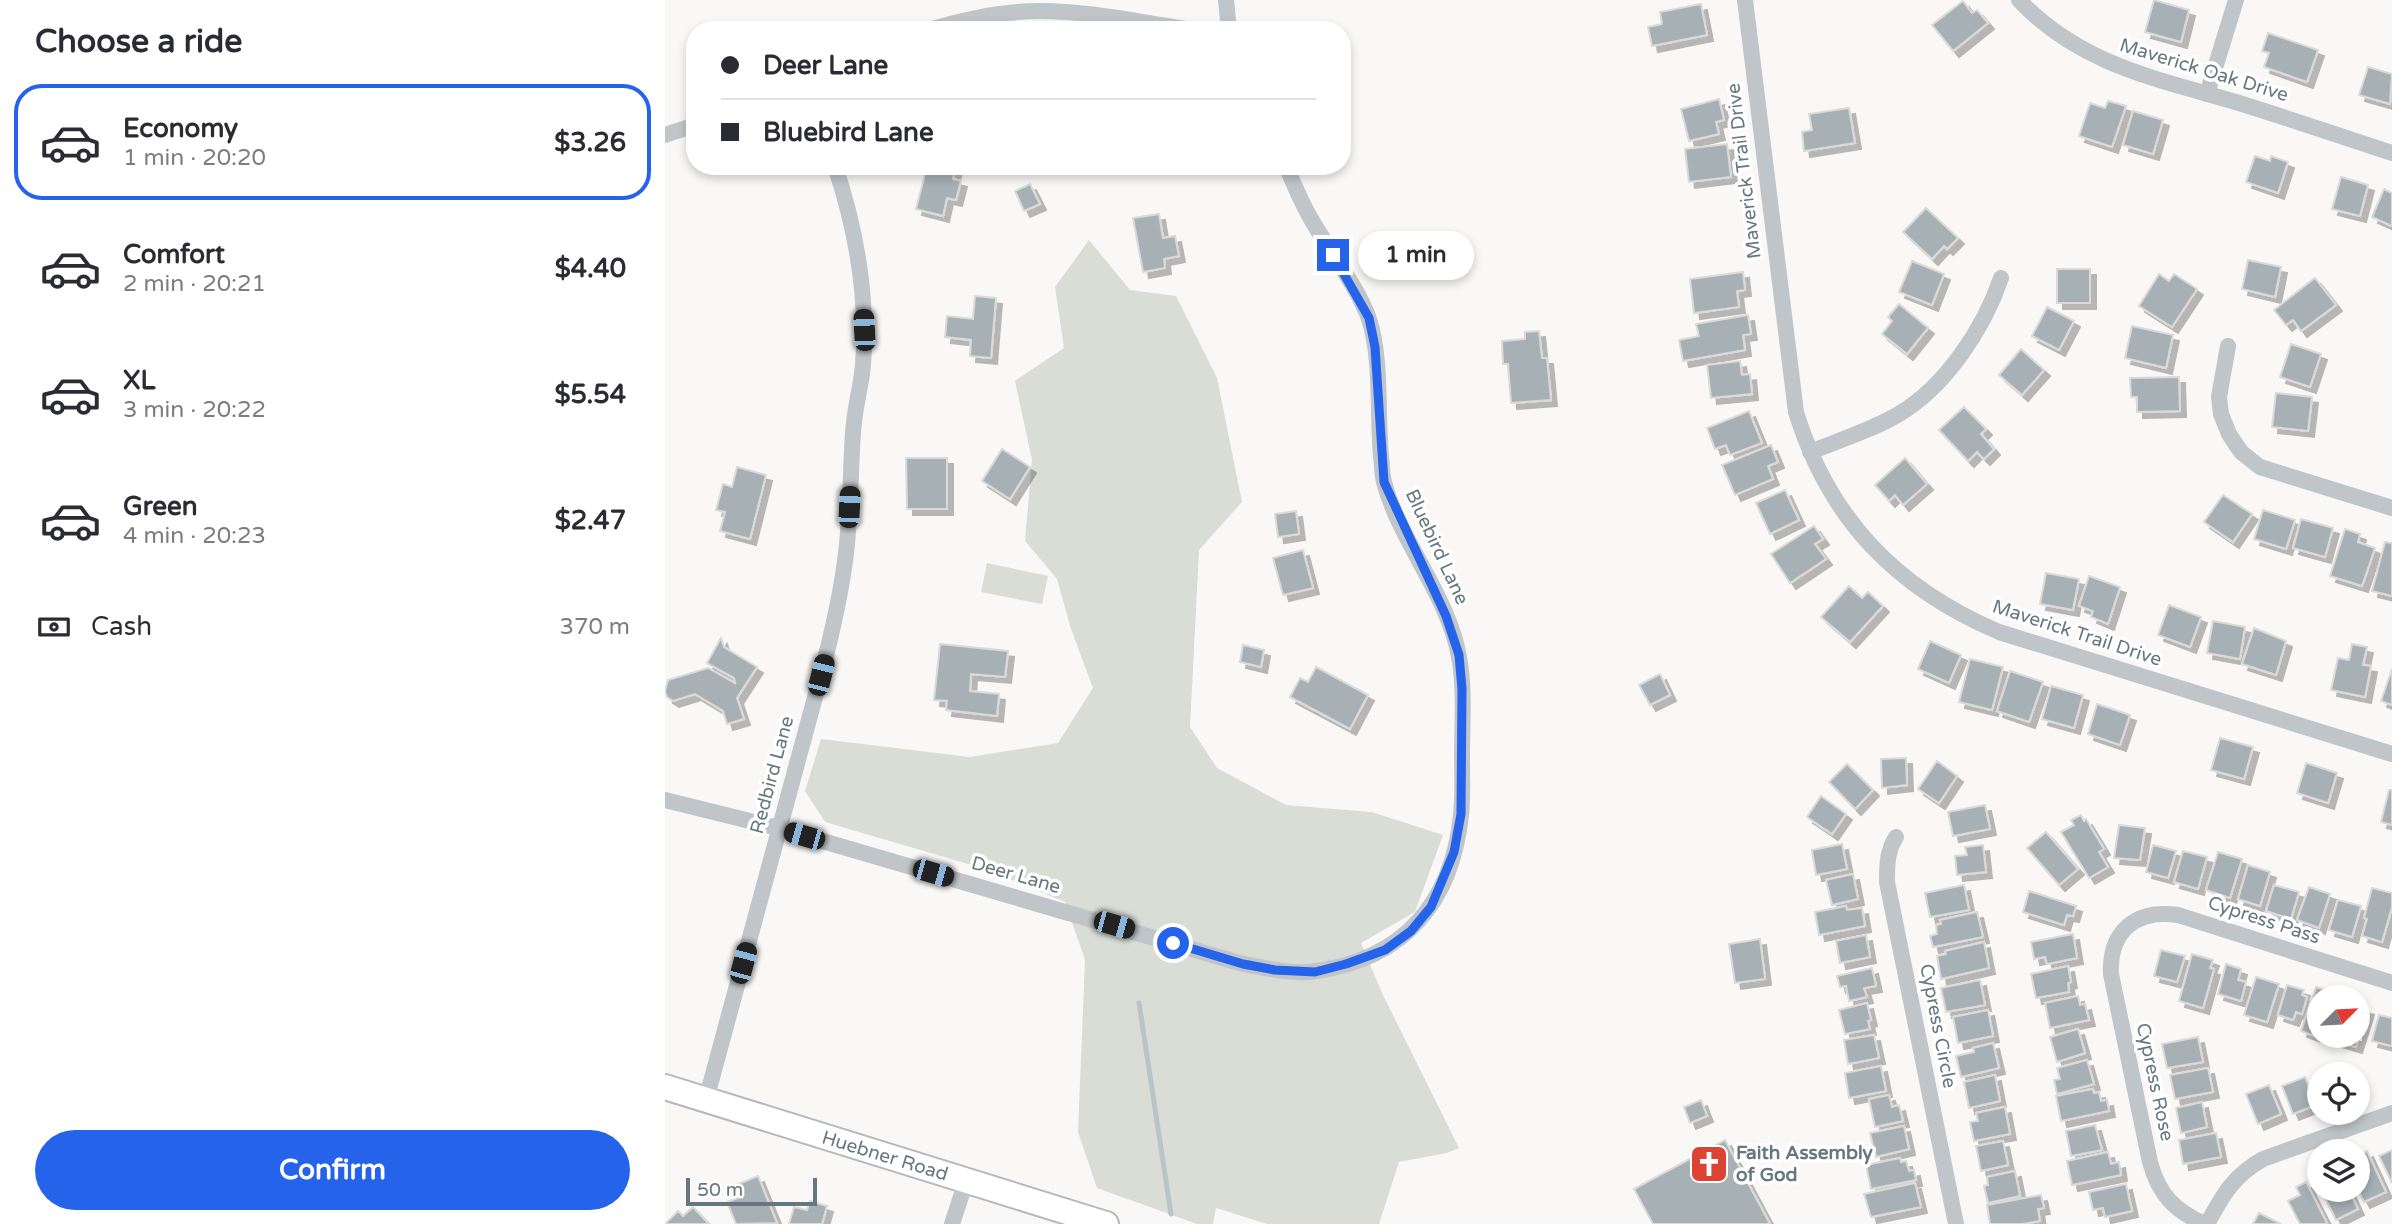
<!DOCTYPE html>
<html lang="en">
<head>
<meta charset="utf-8">
<style>
  body { margin:0; font-family:"Varela Round",sans-serif; background:#f7f7f7; color:#2b2b33; height:100vh; display:flex; flex-direction:column; font-size:26px; white-space:nowrap }
  * { box-sizing:border-box; margin:0 }
  p { font-size:23px; color:#7c7c81 }
  .icon { flex:none; width:38px; height:38px; fill:none; stroke:currentColor; stroke-width:2; stroke-linecap:round; stroke-linejoin:round }
  .map { position:relative; flex:1; overflow:hidden }
  .details { display:flex; flex-direction:column; background:#fff; width:665px }
  .details>* { flex:none }
  .top-card { position:absolute; left:21px; top:21px; width:665px; height:154px; border-radius:28px; box-shadow:0 4px 10px #0003; display:grid; align-content:center; height:154px; padding:0 35px; background:#fff }
  .needle { width:46px; rotate:66deg }
  .fabs { position:absolute; left:1642px; top:985px; display:grid; gap:14px }
  .fabs a { display:grid; place-items:center; width:63px; height:63px; border-radius:50%; background:#fff; box-shadow:0 4px 10px #0003; font-size:35px }
  .scale { position:absolute; left:21px; bottom:18px; width:131px; box-sizing:border-box; padding-left:7px; border:4px solid #657880; border-top:0; font-size:19px; line-height:24px; white-space:nowrap; color:#657880; -webkit-text-stroke:5px #fff; paint-order:stroke }
  .end { position:absolute; width:32px; height:32px; margin:-16px; border:9px solid #2563eb; background:#fff; box-shadow:0 0 0 4px #fff }
  .from { border-radius:50% }
  .bubble { position:absolute; height:49px; border-radius:24px; background:#fff; box-shadow:0 4px 10px #0003; font-size:23px; font-weight:800; line-height:49px; text-align:center }
  .car { position:absolute; width:21px; height:42px; margin:-21px -10px; border-radius:9px; box-shadow:0 0 5px 2px #0007; background:linear-gradient(#222 24%,#8ab4d8 0 40%,#222 0 76%,#8ab4d8 0 86%,#222 0) }
  .top-card b { display:flex; align-items:center; gap:24px; height:66px; font-size:26px }
  .top-card b+b { border-top:2px solid #e1e1e2 }
  .top-card i { width:18px; height:18px; background:#2b2b33 }
  ul { padding:0; list-style:none }
  li { display:flex; align-items:center; gap:21px; height:116px; margin:0 14px 10px; padding:0 21px; border:4px solid transparent; border-radius:28px }
  li div { flex:1 }
  li b { display:block; font-size:26px }
  li em { font-style:normal; font-weight:800 }
  li.active { border-color:#2563eb }
  li>.icon { width:63px; height:63px; stroke-width:1.5 }
  h2 { padding:0 35px; font-size:32px; line-height:84px }
  .pay { display:flex; align-items:center; gap:18px; height:77px; padding:0 35px; font-size:26px }
  .pay p { margin-inline-start:auto }
  .cta { display:flex; gap:14px; margin-top:auto; padding:14px 35px }
  .cta a { flex:1; height:80px; border-radius:42px; background:#2563eb; color:#fff; font-size:28px; font-weight:800; line-height:80px; text-align:center }
  main { display:flex; flex:1; min-height:0 }
  .map>svg:first-child { display:block }
  .green { fill:#d9ddd5 }
  .lines { fill:none; stroke-linecap:round; stroke-linejoin:round }
  .stream { stroke:#b8c5c8; stroke-width:5 }
  .building { fill:#a7b1b5; stroke:#dadad8; stroke-width:2; filter:url(#shadow) }
  .primary-casing { stroke:#b3b9bc; stroke-width:28 }
  .minor { stroke:#bfc5c8; stroke-width:16 }
  .primary { stroke:#fff; stroke-width:24 }
  .route { stroke:#2563eb; stroke-width:9 }
  .labels { text-anchor:middle; dominant-baseline:central; stroke-width:7; stroke-linejoin:round; paint-order:stroke }
  .street-label { font-size:19px; fill:#657880; stroke:#fff }
  .poi-label { font-size:19px; font-weight:bold; fill:#657880; stroke:#fff; text-anchor:start }
</style>
</head>
<body>
<main>
<section class="details">
<h2>Choose a ride</h2>
<ul>
<li class="active"><svg class="icon" aria-label="car" viewBox="0 0 24 24"><path d="M5 17H2v-5l4-1 3-4h7l3 4 3 1v5h-3M9 17h6M6 11h13"/><circle cx="7" cy="17" r="2"/><circle cx="17" cy="17" r="2"/></svg><div><b>Economy</b><p>1 min · 20:20</p></div><em>$3.26</em></li>
<li><svg class="icon" aria-label="car" viewBox="0 0 24 24"><path d="M5 17H2v-5l4-1 3-4h7l3 4 3 1v5h-3M9 17h6M6 11h13"/><circle cx="7" cy="17" r="2"/><circle cx="17" cy="17" r="2"/></svg><div><b>Comfort</b><p>2 min · 20:21</p></div><em>$4.40</em></li>
<li><svg class="icon" aria-label="car" viewBox="0 0 24 24"><path d="M5 17H2v-5l4-1 3-4h7l3 4 3 1v5h-3M9 17h6M6 11h13"/><circle cx="7" cy="17" r="2"/><circle cx="17" cy="17" r="2"/></svg><div><b>XL</b><p>3 min · 20:22</p></div><em>$5.54</em></li>
<li><svg class="icon" aria-label="car" viewBox="0 0 24 24"><path d="M5 17H2v-5l4-1 3-4h7l3 4 3 1v5h-3M9 17h6M6 11h13"/><circle cx="7" cy="17" r="2"/><circle cx="17" cy="17" r="2"/></svg><div><b>Green</b><p>4 min · 20:23</p></div><em>$2.47</em></li>
</ul>
<div class="pay"><svg class="icon" aria-label="cash" viewBox="0 0 24 24"><path d="M3 7h18v10H3z"/><circle cx="12" cy="12" r="2"/></svg>Cash<p>370 m</p></div>
<div class="cta"><a>Confirm</a></div>
</section>
<div class="map">
<svg width="1727" height="1224" viewBox="0 0 1727 1224">
  <defs>
    <filter id="shadow"><feDropShadow dx="6" dy="6" stdDeviation="0" flood-color="#0004"/></filter>
  </defs>
  <rect width="100%" height="100%" fill="#f9f8f6"/>
  <g class="green">
    <polygon points="424,240 465,290 511,296 552,378 577,502 534,550 525,727 552,768 621,805 707,812 778,835 750,912 696,943 717,993 794,1148 782,1153 734,1162 714,1224 602,1224 551,1208 548,1224 532,1224 432,1188 413,1132 420,960 400,902 320,869 160,822 140,791 156,739 305,757 393,743 428,688 406,629 392,579 360,541 367,460 350,381 399,348 390,287"/>
    <polygon points="322,563 383,576 377,604 316,592"/>
  </g>
  <g class="lines">
    <polyline class="stream" points="474,1003 506,1214"/>
  </g>
  <g class="building">
    <polygon points="1489,0 1524,10 1516,42 1480,32"/>
    <polygon points="1298,1 1307,13 1312,10 1323,23 1288,51 1267,25"/>
    <polygon points="1036,4 1042,35 987,46 983,27 997,24 995,12"/>
    <polygon points="1603,33 1653,50 1642,82 1599,67 1604,53 1597,51"/>
    <polygon points="1703,67 1727,74 1725,104 1694,95"/>
    <polygon points="1054,99 1059,120 1051,122 1054,134 1024,141 1016,109"/>
    <polygon points="1443,101 1461,106 1447,147 1414,136 1425,103 1440,108"/>
    <polygon points="1184,108 1190,143 1139,151 1137,132 1147,130 1144,114"/>
    <polygon points="1468,111 1498,120 1488,154 1458,145"/>
    <polygon points="1062,144 1066,177 1024,182 1020,149"/>
    <polygon points="1590,156 1605,161 1606,156 1623,162 1613,193 1581,182"/>
    <polygon points="262,166 291,166 288,179 296,181 291,200 282,198 278,216 251,209"/>
    <polygon points="1676,177 1703,185 1695,216 1667,209"/>
    <polygon points="365,184 375,204 359,211 350,191"/>
    <polygon points="1719,189 1727,193 1727,226 1707,217"/>
    <polygon points="1261,208 1293,238 1282,249 1279,246 1267,259 1238,232"/>
    <polygon points="494,214 498,238 510,236 514,256 499,259 500,268 478,272 468,218"/>
    <polygon points="1583,260 1616,267 1610,297 1577,289"/>
    <polygon points="1247,261 1279,274 1267,305 1234,292"/>
    <rect x="1392" y="269" width="33" height="34"/>
    <polygon points="1078,272 1080,290 1072,291 1074,307 1029,313 1025,279"/>
    <polygon points="1494,274 1504,281 1509,274 1532,289 1507,327 1474,306"/>
    <polygon points="1650,278 1671,305 1636,331 1628,320 1621,325 1609,310"/>
    <polygon points="310,296 331,298 326,358 305,356 306,340 280,337 282,316 308,319"/>
    <polygon points="1234,304 1263,328 1242,354 1217,334 1227,321 1223,317"/>
    <polygon points="1382,307 1409,321 1394,350 1367,336"/>
    <polygon points="1083,315 1086,334 1078,335 1080,350 1018,361 1014,340 1034,336 1031,324"/>
    <polygon points="1467,326 1508,335 1501,368 1460,358"/>
    <polygon points="874,331 877,358 882,358 886,400 846,403 843,364 838,364 837,341 860,339 860,332"/>
    <polygon points="1626,344 1656,354 1645,387 1615,377"/>
    <polygon points="1356,349 1379,370 1357,395 1334,375"/>
    <polygon points="1075,361 1077,375 1085,374 1087,394 1046,398 1042,365"/>
    <polygon points="1514,377 1515,411 1472,412 1472,397 1466,397 1465,378"/>
    <polygon points="1611,393 1647,397 1643,431 1607,427"/>
    <polygon points="1299,407 1321,429 1316,434 1329,449 1319,459 1312,452 1303,461 1274,430"/>
    <polygon points="1084,411 1097,443 1065,455 1061,445 1050,449 1042,428"/>
    <polygon points="1106,445 1113,462 1103,466 1108,479 1070,495 1057,465"/>
    <polygon points="337,449 365,467 345,499 317,481"/>
    <polygon points="241,458 282,458 282,509 242,509"/>
    <polygon points="1240,458 1262,484 1238,505 1230,495 1224,501 1210,485"/>
    <polygon points="72,467 101,475 85,539 55,531 60,512 51,510 58,484 67,487"/>
    <polygon points="1120,490 1134,520 1105,534 1091,503"/>
    <polygon points="1558,495 1587,514 1568,542 1539,522"/>
    <polygon points="1598,510 1630,520 1621,549 1589,539"/>
    <polygon points="631,511 634,534 613,537 610,514"/>
    <polygon points="1636,519 1668,528 1660,557 1628,548"/>
    <polygon points="1149,526 1158,539 1150,544 1161,559 1125,583 1106,554"/>
    <polygon points="1680,529 1695,534 1693,542 1710,548 1697,586 1665,576"/>
    <polygon points="1720,542 1727,543 1727,596 1707,591"/>
    <polygon points="638,550 648,588 618,595 608,558"/>
    <polygon points="1381,573 1414,579 1408,610 1375,604"/>
    <polygon points="1424,576 1455,587 1443,624 1426,617 1428,611 1414,606"/>
    <polygon points="1184,586 1197,598 1203,592 1218,606 1185,642 1156,617"/>
    <polygon points="1504,605 1536,617 1525,647 1493,635"/>
    <polygon points="1548,621 1580,627 1575,659 1542,653"/>
    <polygon points="1589,628 1621,641 1611,675 1577,664"/>
    <polygon points="56,638 59,647 92,667 72,698 79,719 62,724 58,711 30,694 8,701 2,697 0,691 3,680 43,668 70,683 69,678 42,663"/>
    <polygon points="1265,641 1296,655 1284,683 1253,669"/>
    <polygon points="275,644 343,651 340,677 306,674 305,691 334,694 332,716 281,710 282,701 269,700"/>
    <polygon points="1687,644 1702,647 1698,665 1706,666 1700,697 1666,690 1673,658 1684,660"/>
    <polygon points="578,645 599,650 596,667 575,662"/>
    <polygon points="1305,659 1338,667 1327,710 1294,702"/>
    <polygon points="651,667 703,695 685,729 625,697 635,678 643,682"/>
    <polygon points="1727,669 1727,705 1716,701"/>
    <polygon points="1345,671 1378,682 1364,722 1332,711"/>
    <polygon points="995,674 1005,695 985,705 974,685"/>
    <polygon points="1386,686 1418,695 1409,728 1377,719"/>
    <polygon points="1432,704 1465,715 1455,745 1423,734"/>
    <polygon points="1555,738 1588,747 1579,779 1546,770"/>
    <polygon points="1241,758 1242,785 1217,788 1216,759"/>
    <polygon points="1272,761 1292,776 1274,803 1253,789"/>
    <polygon points="1641,763 1672,773 1663,803 1632,793"/>
    <polygon points="1182,764 1208,790 1190,809 1164,782"/>
    <polygon points="1724,790 1727,790 1727,825 1716,822"/>
    <polygon points="1156,796 1181,814 1167,834 1142,817"/>
    <polygon points="1320,805 1325,829 1288,836 1283,812"/>
    <polygon points="1416,815 1419,821 1421,819 1439,849 1434,852 1443,867 1424,878 1396,832 1409,825 1406,820"/>
    <polygon points="1454,825 1480,828 1475,860 1449,858"/>
    <polygon points="1381,832 1413,869 1394,885 1362,848"/>
    <polygon points="1177,844 1182,869 1151,875 1147,850"/>
    <polygon points="1318,845 1321,872 1292,875 1290,856 1302,855 1300,847"/>
    <polygon points="1488,845 1511,851 1503,878 1481,872"/>
    <polygon points="1518,851 1542,857 1533,889 1509,882"/>
    <polygon points="1553,852 1577,859 1565,898 1541,890"/>
    <polygon points="1583,865 1605,872 1595,906 1573,899"/>
    <polygon points="1188,874 1193,899 1167,905 1161,880"/>
    <polygon points="1299,885 1304,910 1265,917 1260,893"/>
    <polygon points="1609,885 1634,892 1626,919 1601,911"/>
    <polygon points="1644,887 1665,894 1654,928 1632,920"/>
    <polygon points="1707,888 1727,893 1727,907 1717,942 1697,936 1702,919 1699,918"/>
    <polygon points="1364,891 1411,906 1408,916 1402,915 1399,925 1358,912"/>
    <polygon points="1673,900 1696,906 1687,937 1664,930"/>
    <polygon points="1181,906 1182,910 1197,908 1200,926 1154,935 1150,912"/>
    <polygon points="1312,912 1318,937 1268,947 1265,936 1272,934 1271,925 1276,924 1275,920"/>
    <polygon points="1408,934 1412,958 1382,964 1380,957 1369,959 1366,942"/>
    <polygon points="1201,935 1205,957 1175,963 1171,941"/>
    <polygon points="1095,939 1100,979 1070,983 1064,944"/>
    <polygon points="1319,942 1324,968 1276,979 1272,956 1281,954 1280,951"/>
    <polygon points="1496,950 1520,956 1512,982 1489,976"/>
    <polygon points="1527,954 1548,960 1545,968 1549,969 1538,1008 1514,1001"/>
    <polygon points="1561,964 1576,969 1573,980 1581,982 1576,1001 1553,994"/>
    <polygon points="1403,966 1406,982 1403,983 1404,992 1371,998 1366,974"/>
    <polygon points="1207,968 1211,986 1199,988 1202,997 1184,1001 1181,986 1175,987 1172,976"/>
    <polygon points="1591,977 1614,984 1602,1022 1579,1015"/>
    <polygon points="1315,980 1320,1005 1281,1012 1276,988"/>
    <polygon points="1622,985 1639,990 1637,995 1642,997 1637,1014 1631,1012 1628,1020 1613,1015"/>
    <polygon points="1651,987 1673,994 1672,998 1654,998 1654,1036 1659,1036 1658,1039 1636,1031"/>
    <polygon points="1413,996 1415,1005 1420,1004 1424,1020 1385,1028 1380,1003"/>
    <polygon points="1202,1003 1206,1020 1203,1021 1205,1029 1180,1034 1174,1010"/>
    <polygon points="1692,1006 1703,1009 1691,1047 1668,1040 1669,1036 1692,1036"/>
    <polygon points="1323,1010 1328,1036 1293,1043 1288,1017"/>
    <polygon points="1714,1015 1727,1018 1727,1046 1707,1041"/>
    <polygon points="1413,1029 1420,1053 1392,1062 1385,1037"/>
    <polygon points="1209,1035 1214,1058 1183,1064 1179,1040"/>
    <polygon points="1533,1037 1538,1062 1502,1068 1497,1044"/>
    <polygon points="1328,1043 1334,1068 1296,1077 1291,1056 1309,1052 1308,1048"/>
    <polygon points="1422,1060 1429,1084 1392,1094 1389,1080 1395,1079 1392,1068"/>
    <polygon points="1216,1066 1221,1091 1184,1098 1180,1073"/>
    <polygon points="1543,1068 1548,1092 1510,1099 1505,1075"/>
    <polygon points="1330,1075 1335,1101 1304,1108 1299,1082"/>
    <polygon points="1640,1077 1651,1105 1628,1114 1617,1086"/>
    <polygon points="1604,1085 1616,1114 1593,1124 1581,1094"/>
    <polygon points="1428,1089 1429,1093 1434,1092 1436,1101 1442,1100 1444,1111 1396,1121 1391,1096"/>
    <polygon points="1224,1095 1227,1107 1234,1105 1238,1121 1210,1127 1204,1099"/>
    <polygon points="1036,1100 1042,1116 1025,1123 1019,1107"/>
    <polygon points="1537,1102 1542,1127 1516,1133 1511,1108"/>
    <polygon points="1340,1107 1345,1134 1309,1141 1305,1122 1313,1121 1311,1113"/>
    <polygon points="1430,1125 1437,1150 1406,1156 1401,1131"/>
    <polygon points="1239,1126 1244,1149 1211,1157 1205,1133"/>
    <polygon points="1551,1133 1556,1157 1518,1164 1514,1140"/>
    <polygon points="1060,1140 1105,1224 988,1224 969,1189"/>
    <polygon points="1338,1141 1343,1165 1316,1171 1311,1146"/>
    <polygon points="1727,1150 1727,1183 1714,1156"/>
    <polygon points="1702,1151 1721,1192 1699,1202 1692,1188 1692,1156"/>
    <polygon points="1443,1152 1446,1164 1454,1162 1456,1175 1407,1185 1402,1161"/>
    <polygon points="1235,1158 1236,1162 1241,1161 1244,1171 1249,1170 1251,1180 1206,1189 1201,1165"/>
    <polygon points="1350,1171 1355,1196 1323,1203 1319,1186 1323,1185 1322,1177"/>
    <polygon points="93,1176 112,1223 71,1224 62,1202 73,1198 68,1186"/>
    <polygon points="1641,1182 1662,1223 1660,1224 1635,1224 1623,1201 1635,1195 1631,1187"/>
    <polygon points="1250,1183 1256,1207 1206,1217 1199,1194"/>
    <polygon points="1461,1184 1467,1211 1440,1217 1438,1208 1428,1210 1424,1192"/>
    <polygon points="1656,1190 1684,1190 1693,1209 1671,1220"/>
    <polygon points="1376,1195 1379,1208 1373,1209 1375,1221 1357,1224 1325,1224 1322,1205"/>
    <polygon points="145,1201 162,1206 157,1224 124,1224 129,1207 142,1210"/>
    <polygon points="28,1207 44,1224 0,1224 13,1211 18,1216"/>
    <polygon points="1594,1213 1616,1224 1588,1224"/>
  </g>
  <g class="lines">
    <defs>
      <polyline id="primary" points="0,1087 441,1224"/>
    </defs>
    <use href="#primary" class="primary-casing"/>
    <g class="minor">
      <polyline points="561,0 564,30"/>
      <path d="M1080,0L1131,412C1164,519 1231,588 1334,632L1727,754"/>
      <path d="M1354,0C1415,65 1493,79 1574,103C1625,119 1676,136 1727,153"/>
      <path d="M264,30C300,19 337,11 375,11C426,11 478,23 529,30"/>
      <polyline points="1542,94 1571,0"/>
      <polyline points="0,135 30,125"/>
      <polyline points="1563,346 1554,397 1556,414 1564,434 1576,452 1595,467 1727,508"/>
      <path d="M1145,452C1175,440 1207,430 1234,414C1281,386 1319,328 1336,278"/>
      <path d="M0,800L113,828L578,964C602,968 628,975 652,971C740,958 787,902 796,815C798,796 797,776 797,757C797,724 800,689 794,657C784,597 734,540 719,482C717,474 717,464 716,456C712,414 717,359 704,319C693,287 663,249 646,219C636,202 629,184 621,166"/>
      <path d="M1231,837C1222,851 1222,866 1222,882L1291,1224"/>
      <path d="M41,1100L156,675C166,637 175,599 180,561C186,519 185,475 188,433C189,410 196,388 198,365C203,299 191,229 170,166"/>
      <polyline points="287,1224 301,1181"/>
      <path d="M1539,1224C1509,1210 1494,1195 1485,1162L1446,974C1444,930 1472,909 1513,915L1727,983"/>
      <path d="M1542,1224C1558,1195 1568,1176 1598,1159L1727,1113"/>
    </g>
    <use href="#primary" class="primary"/>
  </g>
  <g class="lines">
    <polyline class="route" points="508,943 578,964 610,970 650,972 681,964 720,950 746,931 766,907 789,852 796,814 797,689 794,655 781,616 719,482 710,347 704,318 668,255"/>
  </g>
  <defs>
    <symbol id="church-square" viewBox="-11 -11 22 22"><rect x="-9" y="-9" width="18" height="18" rx="4" fill="#db4334" stroke="#fff"/><path d="M-1.2-6h2.4v3.5h3.3v2.4h-3.3V6h-2.4V-.1h-3.3v-2.4h3.3Z" fill="#fff"/></symbol>
  </defs>
  <g fill-rule="evenodd">
    <use href="#church-square" x="1022" y="1142" width="44" height="44"/>
  </g>
  <g class="labels">
    <g class="street-label">
      <text transform="translate(1539 70) rotate(17)">Maverick Oak Drive</text>
      <text transform="translate(1079 171) rotate(-97)">Maverick Trail Drive</text>
      <text transform="translate(772 547) rotate(65)">Bluebird Lane</text>
      <text transform="translate(1412 633) rotate(18)">Maverick Trail Drive</text>
      <text transform="translate(107 775) rotate(-75)">Redbird Lane</text>
      <text transform="translate(351 875) rotate(16)">Deer Lane</text>
      <text transform="translate(1599 920) rotate(18)">Cypress Pass</text>
      <text transform="translate(1273 1026) rotate(79)">Cypress Circle</text>
      <text transform="translate(1490 1082) rotate(78)">Cypress Rose</text>
      <text transform="translate(220 1156) rotate(17)">Huebner Road</text>
    </g>
    <g class="poi-label">
      <text x="1071" y="1153">Faith Assembly<tspan x="1071" dy="22">of God</tspan></text>
    </g>
  </g>
</svg>
<div class="fabs">
<a><svg class="needle" viewBox="-14 -14 28 28"><path d="M0-13l5 13h-10z" fill="#e53935"/><path d="M0 13l5-13h-10z" fill="#7c7c81"/></svg></a>
<a><svg class="icon" aria-label="locate" viewBox="0 0 24 24"><circle cx="12" cy="12" r="6"/><path d="M12 2v4M12 18v4M2 12h4M18 12h4"/></svg></a>
<a><svg class="icon" aria-label="layers" viewBox="0 0 24 24"><path d="M12 4l9 5-9 5-9-5zM3 14l9 5 9-5"/></svg></a>
</div>
<div class="scale">50 m</div>
<i class="end from" style="left:508px;top:943px"></i>
<i class="end" style="left:668px;top:255px"></i>
<div class="bubble" style="left:693px;top:231px;width:116px">1 min</div>
<i class="car" style="left:199px;top:330px;rotate:357deg"></i>
<i class="car" style="left:184px;top:507px;rotate:3deg"></i>
<i class="car" style="left:156px;top:675px;rotate:14deg"></i>
<i class="car" style="left:139px;top:836px;rotate:286deg"></i>
<i class="car" style="left:268px;top:873px;rotate:106deg"></i>
<i class="car" style="left:449px;top:925px;rotate:106deg"></i>
<i class="car" style="left:78px;top:963px;rotate:15deg"></i>
<div class="top-card">
<b><i class="from"></i>Deer Lane</b>
<b><i></i>Bluebird Lane</b>
</div>
</div>
</main>
</body>
</html>
